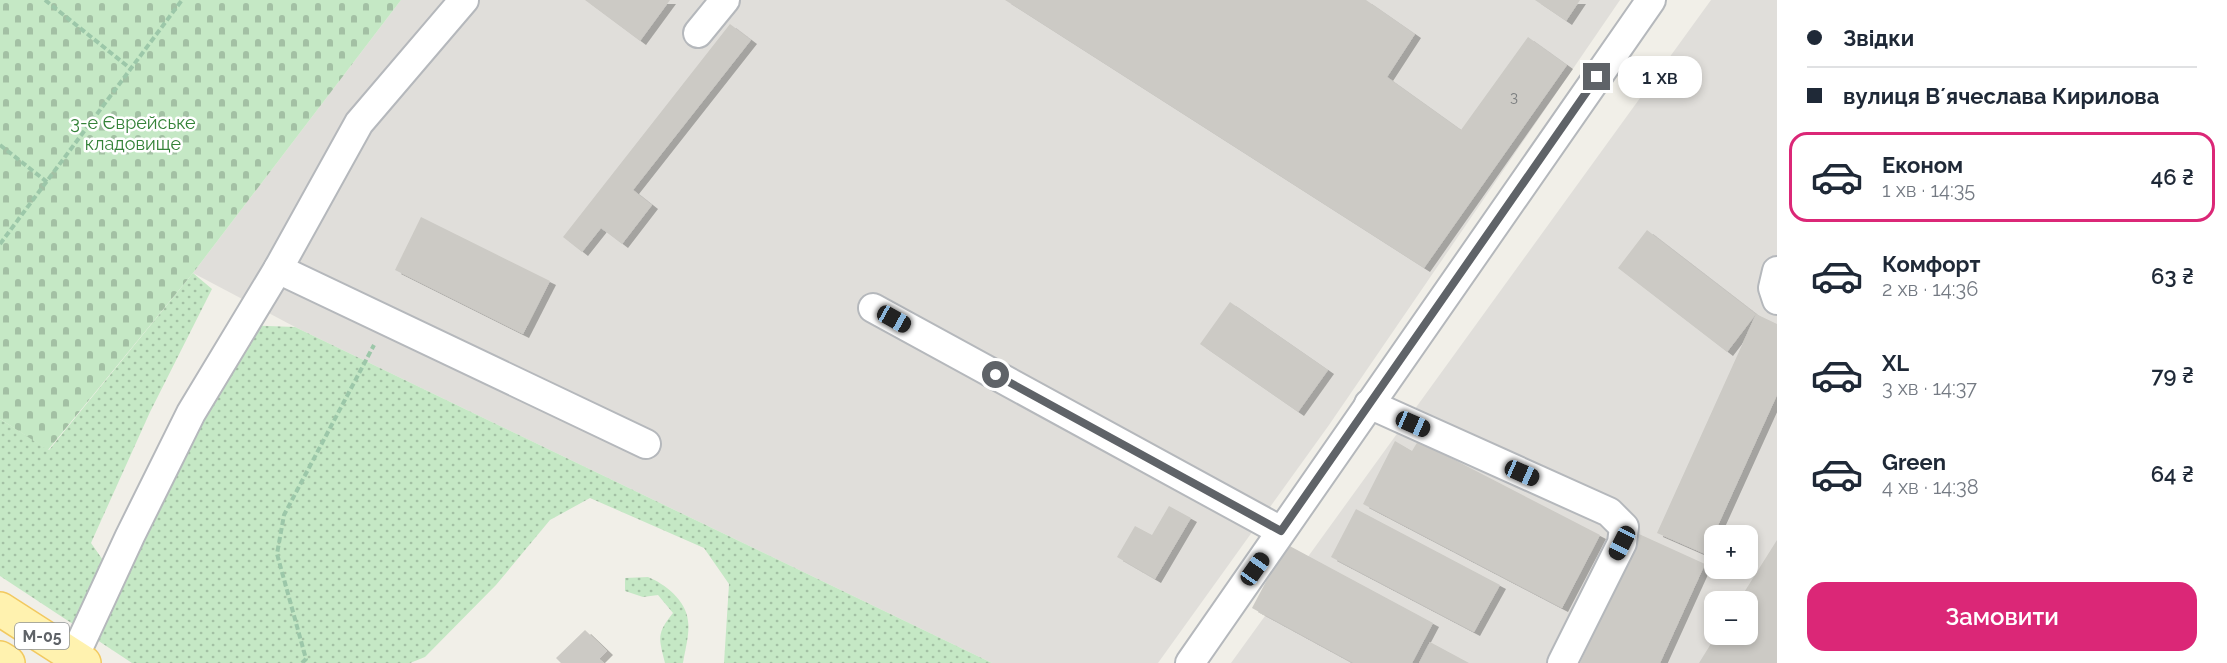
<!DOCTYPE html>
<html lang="uk">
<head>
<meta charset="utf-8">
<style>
  body { margin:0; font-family:Raleway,sans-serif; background:#f6f6f7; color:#1f2937; height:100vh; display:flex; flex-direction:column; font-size:22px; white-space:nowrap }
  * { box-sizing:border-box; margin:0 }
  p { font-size:20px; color:#747a83 }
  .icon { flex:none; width:33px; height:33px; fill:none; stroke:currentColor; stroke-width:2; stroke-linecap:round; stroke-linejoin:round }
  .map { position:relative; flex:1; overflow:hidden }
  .panel { display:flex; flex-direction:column; background:#fff; width:450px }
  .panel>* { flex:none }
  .banner { display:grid; align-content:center; height:132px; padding:0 30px; background:#fff }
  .controls { position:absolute; left:1704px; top:525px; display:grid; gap:12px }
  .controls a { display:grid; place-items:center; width:54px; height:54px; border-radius:12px; background:#fff; box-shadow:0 3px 9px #0003; font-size:30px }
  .end { position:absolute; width:27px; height:27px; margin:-14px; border:8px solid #5f6368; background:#fff; box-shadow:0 0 0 3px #fff }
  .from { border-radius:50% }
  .bubble { position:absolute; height:42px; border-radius:18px; background:#fff; box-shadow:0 3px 9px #0003; font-size:20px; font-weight:600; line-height:42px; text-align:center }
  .car { position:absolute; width:18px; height:36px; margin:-18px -9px; border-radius:8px; box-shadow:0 0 4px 2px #0007; background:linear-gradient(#222 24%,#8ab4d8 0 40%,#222 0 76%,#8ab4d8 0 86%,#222 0) }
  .banner b { display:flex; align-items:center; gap:21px; height:57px; font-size:22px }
  .banner b+b { border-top:2px solid #e0e1e3 }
  .banner i { width:15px; height:15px; background:#1f2937 }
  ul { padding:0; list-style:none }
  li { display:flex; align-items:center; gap:18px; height:90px; margin:0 12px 9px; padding:0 18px; border:3px solid transparent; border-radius:18px }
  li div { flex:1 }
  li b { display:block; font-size:22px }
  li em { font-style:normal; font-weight:600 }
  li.selected { border-color:#db2777 }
  li>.icon { width:54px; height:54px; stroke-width:1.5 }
  .button { display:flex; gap:12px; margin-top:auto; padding:12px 30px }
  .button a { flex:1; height:69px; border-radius:18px; background:#db2777; color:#fff; font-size:24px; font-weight:600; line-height:69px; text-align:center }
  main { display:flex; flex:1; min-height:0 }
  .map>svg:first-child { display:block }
  .industrial { fill:#e0deda; fill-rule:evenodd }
  .grass { fill:url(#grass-dots) }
  .cemetery { fill:url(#cemetery-stones) }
  .building { fill:#cccac5; filter:url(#shadow) }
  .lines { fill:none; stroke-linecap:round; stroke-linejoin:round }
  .minor-casing { stroke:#b5b8bc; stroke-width:32 }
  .major-casing { stroke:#f2c960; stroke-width:36 }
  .path { stroke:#9cc7a9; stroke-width:4; stroke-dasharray:6 3; stroke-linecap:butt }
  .minor { stroke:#fff; stroke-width:28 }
  .major { stroke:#fff2af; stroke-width:33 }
  .route { stroke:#5f6368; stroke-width:8 }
  .labels { text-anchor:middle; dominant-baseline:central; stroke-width:5; stroke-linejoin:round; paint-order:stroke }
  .number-label { font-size:15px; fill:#7a7d7f }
  .shield { fill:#fff; stroke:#8f9295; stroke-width:1.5 }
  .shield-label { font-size:16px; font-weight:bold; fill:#5f6368 }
  .park-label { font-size:18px; fill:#348238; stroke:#fff }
</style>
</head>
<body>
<main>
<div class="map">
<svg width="1777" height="663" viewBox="0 0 1777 663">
  <defs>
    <pattern id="grass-dots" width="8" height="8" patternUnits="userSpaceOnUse" patternTransform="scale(1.5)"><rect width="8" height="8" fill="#c5e8c5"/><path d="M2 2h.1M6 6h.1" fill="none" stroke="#a3c0a4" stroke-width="1.8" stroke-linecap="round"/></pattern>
    <pattern id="cemetery-stones" width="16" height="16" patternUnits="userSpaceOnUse" patternTransform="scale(1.5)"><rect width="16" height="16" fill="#c5e8c5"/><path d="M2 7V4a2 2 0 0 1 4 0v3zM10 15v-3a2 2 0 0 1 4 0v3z" fill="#a3c0a4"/></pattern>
    <filter id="shadow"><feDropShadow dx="6" dy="4" stdDeviation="0" flood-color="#0004"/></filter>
  </defs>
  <rect width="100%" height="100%" fill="#f1efe8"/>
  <g class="industrial">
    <polygon points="401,0 1620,0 1329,425 1158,663 992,663 295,327 193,273"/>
    <path d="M1711,0H1777V663H1231ZM1714,536H1748V568H1714ZM1714,602H1748V634H1714Z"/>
  </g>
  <g class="grass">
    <polygon points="193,273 212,289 150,412 91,543 119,583 241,325 295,327 992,663 724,663 729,584 704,548 590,498 550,520 496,585 425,657 410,663 132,663 0,576 0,419 49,450"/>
    <path d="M648,577C665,584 686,600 688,621C690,633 685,650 683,663H665C659,638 656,634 673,613L658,595L643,597L625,591V578Z"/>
  </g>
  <polygon class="cemetery" points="0,0 401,0 193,273 48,450 0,419"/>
  <g class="building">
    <polygon points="585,0 670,0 640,41"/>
    <polygon points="1005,0 1366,0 1415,34 1387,77 1461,130 1528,37 1567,65 1424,268"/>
    <polygon points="1535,0 1580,0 1566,21"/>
    <polygon points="730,24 751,40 633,190 652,205 622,244 601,228 582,252 563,237"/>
    <polygon points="421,217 550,281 523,334 395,270"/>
    <polygon points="1647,230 1756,314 1777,324 1777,395 1705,554 1657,533 1756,314 1727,352 1618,268"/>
    <polygon points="1230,302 1328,370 1298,412 1200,344"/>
    <polygon points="1395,441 1412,451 1418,441 1600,535 1562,608 1363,504"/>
    <polygon points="1169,506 1191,518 1155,579 1117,557 1135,526 1152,535"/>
    <polygon points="1356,509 1500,585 1474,632 1331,557"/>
    <polygon points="1639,534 1705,564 1660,663 1580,663"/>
    <polygon points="1777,540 1777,663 1699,663 1717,634 1748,634 1748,602 1738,602"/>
    <polygon points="1286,544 1433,623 1412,663 1353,663 1252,608"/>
    <polygon points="585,630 607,651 599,659 604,663 561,663 556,658"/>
    <polygon points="1430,642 1469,663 1419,663"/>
  </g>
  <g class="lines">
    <defs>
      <g id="minor">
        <polyline points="698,33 725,0"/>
        <polyline points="278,269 646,444"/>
        <polyline points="1777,271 1773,288 1777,300"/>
        <polyline points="873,308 1281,531"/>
        <polyline points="1369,404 1609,512 1624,527 1622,543 1562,663"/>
        <polyline points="74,657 130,536 191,413 278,269 359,123 464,0"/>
        <polyline points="1190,663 1651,0"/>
      </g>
      <g id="major">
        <polyline points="0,609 84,663"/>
        <polyline points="0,658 8,663"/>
      </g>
    </defs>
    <use href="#minor" class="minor-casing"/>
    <use href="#major" class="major-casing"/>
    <g class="path">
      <polyline points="45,0 131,69"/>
      <polyline points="0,145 47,182"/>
      <polyline points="0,244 182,0"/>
      <polyline points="302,663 306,659 277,554 284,515 374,345"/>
    </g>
    <use href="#minor" class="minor"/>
    <use href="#major" class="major"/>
  </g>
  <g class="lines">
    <polyline class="route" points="996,375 1281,531 1597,77"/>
  </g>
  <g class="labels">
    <g class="number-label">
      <text x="1514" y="97">3</text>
    </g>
    <rect class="shield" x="15" y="623" width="54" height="26" rx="4.5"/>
    <g class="shield-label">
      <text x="42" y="636">М-05</text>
    </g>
    <g class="park-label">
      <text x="133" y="122">3-е Єврейське<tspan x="133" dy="21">кладовище</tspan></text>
    </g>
  </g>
</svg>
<div class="controls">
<a>+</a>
<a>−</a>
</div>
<i class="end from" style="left:996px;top:375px"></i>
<i class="end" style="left:1597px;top:77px"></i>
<div class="bubble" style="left:1618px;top:56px;width:84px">1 хв</div>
<i class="car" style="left:894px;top:319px;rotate:119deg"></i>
<i class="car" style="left:1413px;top:424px;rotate:114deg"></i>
<i class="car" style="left:1522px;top:473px;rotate:114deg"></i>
<i class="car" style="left:1622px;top:543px;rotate:207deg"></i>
<i class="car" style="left:1255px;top:569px;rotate:35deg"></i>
</div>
<section class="panel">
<div class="banner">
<b><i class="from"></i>Звідки</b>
<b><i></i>вулиця Вʼячеслава Кирилова</b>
</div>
<ul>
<li class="selected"><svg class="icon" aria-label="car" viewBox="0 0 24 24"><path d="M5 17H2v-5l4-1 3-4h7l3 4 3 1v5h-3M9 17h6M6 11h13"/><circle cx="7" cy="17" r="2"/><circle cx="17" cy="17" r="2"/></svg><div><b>Економ</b><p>1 хв · 14:35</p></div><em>46 ₴</em></li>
<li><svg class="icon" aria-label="car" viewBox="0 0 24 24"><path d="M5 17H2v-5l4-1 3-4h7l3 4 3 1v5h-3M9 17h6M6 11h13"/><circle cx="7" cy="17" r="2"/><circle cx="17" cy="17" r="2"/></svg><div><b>Комфорт</b><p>2 хв · 14:36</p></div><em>63 ₴</em></li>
<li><svg class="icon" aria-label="car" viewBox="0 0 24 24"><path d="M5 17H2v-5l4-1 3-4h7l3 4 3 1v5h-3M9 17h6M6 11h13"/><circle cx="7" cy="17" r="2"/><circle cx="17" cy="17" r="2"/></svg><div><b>XL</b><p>3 хв · 14:37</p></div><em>79 ₴</em></li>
<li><svg class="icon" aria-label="car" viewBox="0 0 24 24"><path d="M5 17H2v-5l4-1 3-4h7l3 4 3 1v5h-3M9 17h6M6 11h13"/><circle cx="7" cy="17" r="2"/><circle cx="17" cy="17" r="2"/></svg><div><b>Green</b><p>4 хв · 14:38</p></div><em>64 ₴</em></li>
</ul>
<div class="button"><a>Замовити</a></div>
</section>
</main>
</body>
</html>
